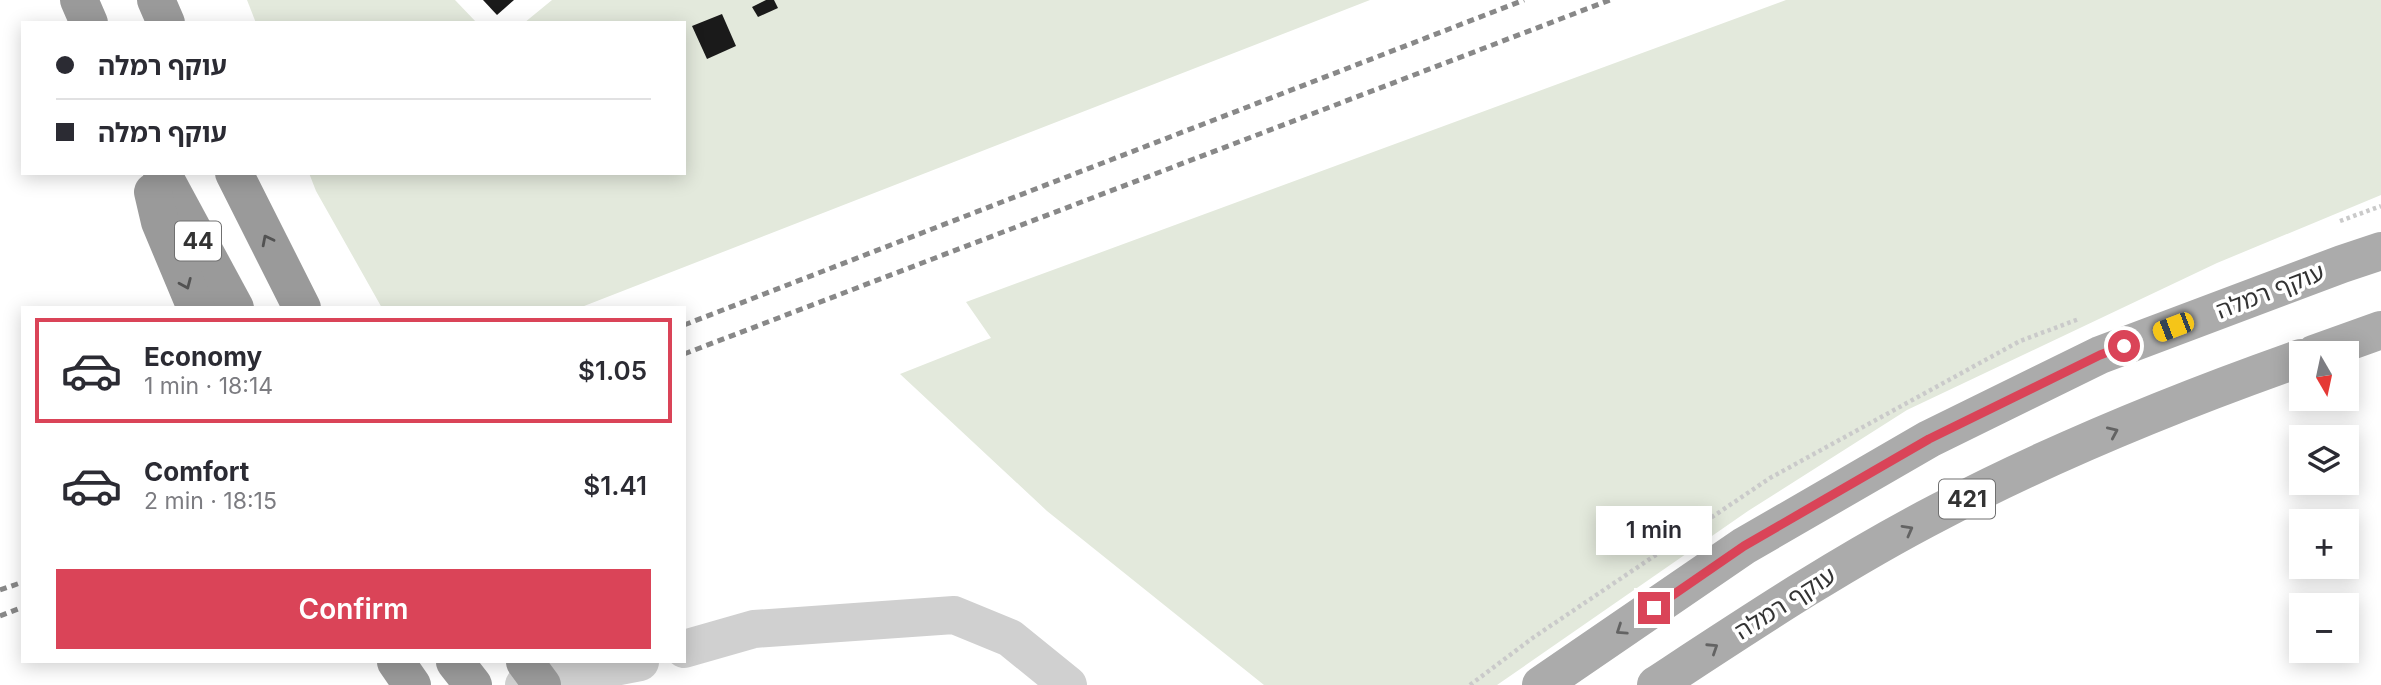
<!DOCTYPE html>
<html lang="en">
<head>
<meta charset="utf-8">
<style>
  body { margin:0; font-family:Inter,"Noto Sans Hebrew",sans-serif; background:#f2f2f3; color:#2b2b33; height:100vh; display:flex; flex-direction:column; font-size:26px; white-space:nowrap }
  * { box-sizing:border-box; margin:0 }
  p { font-size:23px; color:#7c7c81 }
  .icon { flex:none; width:38px; height:38px; fill:none; stroke:currentColor; stroke-width:2; stroke-linecap:round; stroke-linejoin:round }
  .map { position:relative; flex:1; overflow:hidden }
  .side { position:absolute; left:21px; top:306px; width:665px; height:357px; display:flex; flex-direction:column; background:#fff; border-radius:0px; box-shadow:0 4px 18px #0003 }
  .side>* { flex:none }
  .banner { position:absolute; left:21px; top:21px; width:665px; height:154px; border-radius:0px; box-shadow:0 4px 18px #0003; display:grid; align-content:center; height:154px; padding:0 35px; background:#fff }
  .needle { width:46px; rotate:171deg }
  .tools { position:absolute; left:2289px; top:341px; display:grid; gap:14px }
  .tools a { display:grid; place-items:center; width:70px; height:70px; border-radius:0px; background:#fff; box-shadow:0 4px 18px #0003; font-size:35px }
  .end { position:absolute; width:32px; height:32px; margin:-16px; border:9px solid #da4458; background:#fff; box-shadow:0 0 0 4px #fff }
  .from { border-radius:50% }
  .bubble { position:absolute; height:49px; border-radius:0px; background:#fff; box-shadow:0 4px 18px #0003; font-size:23px; font-weight:600; line-height:49px; text-align:center }
  .car { position:absolute; width:21px; height:42px; margin:-21px -10px; border-radius:9px; box-shadow:0 0 5px 2px #0007; background:linear-gradient(#f5c518 24%,#345 0 40%,#f5c518 0 76%,#345 0 86%,#f5c518 0) }
  .banner b { display:flex; align-items:center; gap:24px; height:66px; font-size:26px }
  .banner b+b { border-top:2px solid #e1e1e2 }
  .banner i { width:18px; height:18px; background:#2b2b33 }
  ul { padding:12px 0 0; list-style:none }
  li { display:flex; align-items:center; gap:21px; height:105px; margin:0 14px 10px; padding:0 21px; border:4px solid transparent; border-radius:0px }
  li div { flex:1 }
  li b { display:block; font-size:26px }
  li em { font-style:normal; font-weight:600 }
  li.on { border-color:#da4458 }
  li>.icon { width:63px; height:63px; stroke-width:1.5 }
  .button { display:flex; gap:14px; margin-top:auto; padding:14px 35px }
  .button a { flex:1; height:80px; border-radius:0px; background:#da4458; color:#fff; font-size:28px; font-weight:600; line-height:80px; text-align:center }
  .map>svg:first-child { display:block }
  .green { fill:#e3e9dc }
  .building { fill:#1a1a1a }
  .lines { fill:none; stroke-linecap:round; stroke-linejoin:round }
  .path { stroke:#cacaca; stroke-width:4.5; stroke-dasharray:3.5 3.5; stroke-linecap:butt }
  .minor { stroke:#d0d0d0; stroke-width:38 }
  .major { stroke:#ababab; stroke-width:38 }
  .highway { stroke:#9a9a9a; stroke-width:38 }
  .rail { stroke:#888; stroke-width:5; stroke-dasharray:7 5; stroke-linecap:butt }
  .oneway { stroke:#525252 }
  .oneway2 { stroke:#636363 }
  .route { stroke:#da4458; stroke-width:9 }
  .labels { text-anchor:middle; dominant-baseline:central; stroke-width:7; stroke-linejoin:round; paint-order:stroke }
  .shield { fill:#fff; stroke:#707070; stroke-width:2 }
  .shield-label { font-size:23px; font-weight:bold; fill:#333 }
  .street-label { font-size:24px; fill:#333; stroke:#fff }
</style>
</head>
<body>
<div class="map">
<svg width="2381" height="685" viewBox="0 0 2381 685">
  <rect width="100%" height="100%" fill="#fff"/>
  <g class="green">
    <polygon points="247,0 455,0 477,23 256,23"/>
    <polygon points="552,0 1370,0 579,308 382,308 316,191 309,173 684,173 684,23 524,23"/>
    <polygon points="1786,0 2381,0 2381,195 2217,263 1907,410 1748,511 1497,685 1264,685 1047,511 900,374 991,338 966,302"/>
  </g>
  <g class="building">
    <polygon points="483,0 514,0 497,15"/>
    <polygon points="766,0 774,0 778,8 758,17 752,7"/>
    <polygon points="722,14 736,46 707,59 692,26"/>
  </g>
  <g class="lines">
    <g class="path">
      <polyline points="2340,221 2381,206"/>
      <polyline points="1470,685 1534,637 1770,478 2020,341 2079,319"/>
    </g>
    <g class="minor">
      <polyline points="684,649 754,629 954,615 1010,638 1068,685"/>
      <polyline points="524,685 640,662"/>
    </g>
    <g class="major">
      <polyline points="2314,354 2381,330"/>
      <polyline points="1541,685 1744,546 1929,439 2100,355 2342,264 2381,251"/>
      <path d="M1656,685C1749,624 1842,562 1941,511C2056,451 2179,401 2301,358"/>
    </g>
    <g class="highway">
      <polyline points="79,0 89,23"/>
      <polyline points="156,0 166,23"/>
      <polyline points="162,173 235,308"/>
      <polyline points="234,173 302,308"/>
      <polyline points="153,192 160,222 196,308"/>
      <polyline points="396,662 412,685"/>
      <polyline points="455,662 473,685"/>
      <polyline points="525,662 542,685"/>
    </g>
    <g class="rail">
      <polyline points="684,325 1524,0"/>
      <polyline points="684,354 1610,0"/>
      <polyline points="0,590 23,582"/>
      <polyline points="0,616 23,607"/>
    </g>
  </g>
  <defs><path id="oneway-chevron" d="M-2-3.5L2.5 0L-2 3.5" fill="none" stroke-width="1.6" stroke-linecap="round" stroke-linejoin="round" transform="scale(1.75)"/></defs>
  <g class="oneway">
    <use href="#oneway-chevron" transform="translate(267 240) rotate(-117)"/>
    <use href="#oneway-chevron" transform="translate(186 284) rotate(67)"/>
  </g>
  <g class="oneway2">
    <use href="#oneway-chevron" transform="translate(2113 432) rotate(-24)"/>
    <use href="#oneway-chevron" transform="translate(1908 530) rotate(-29)"/>
    <use href="#oneway-chevron" transform="translate(1621 630) rotate(146)"/>
    <use href="#oneway-chevron" transform="translate(1713 648) rotate(-33)"/>
  </g>
  <g class="lines">
    <polyline class="route" points="1654,608 1744,546 1929,439 2100,355 2124,346"/>
  </g>
  <g class="labels">
    <g class="shield">
      <rect x="175" y="221.5" width="46" height="39" rx="5"/>
      <rect x="1939" y="479.5" width="56" height="39" rx="5"/>
    </g>
    <g class="shield-label">
      <text x="198" y="241">44</text>
      <text x="1967" y="499">421</text>
    </g>
    <g class="street-label">
      <text transform="translate(2270 291) rotate(-21)">עוקף רמלה</text>
      <text transform="translate(1785 603) rotate(-32)">עוקף רמלה</text>
    </g>
  </g>
</svg>
<div class="tools">
<a><svg class="needle" viewBox="-14 -14 28 28"><path d="M0-13l5 13h-10z" fill="#e53935"/><path d="M0 13l5-13h-10z" fill="#7c7c81"/></svg></a>
<a><svg class="icon" aria-label="layers" viewBox="0 0 24 24"><path d="M12 4l9 5-9 5-9-5zM3 14l9 5 9-5"/></svg></a>
<a>+</a>
<a>−</a>
</div>
<i class="end from" style="left:2124px;top:346px"></i>
<i class="end" style="left:1654px;top:608px"></i>
<div class="bubble" style="left:1596px;top:506px;width:116px">1 min</div>
<i class="car" style="left:2173px;top:327px;rotate:249deg"></i>
<div class="banner">
<b><i class="from"></i>עוקף רמלה</b>
<b><i></i>עוקף רמלה</b>
</div>
<section class="side">
<ul>
<li class="on"><svg class="icon" aria-label="car" viewBox="0 0 24 24"><path d="M5 17H2v-5l4-1 3-4h7l3 4 3 1v5h-3M9 17h6M6 11h13"/><circle cx="7" cy="17" r="2"/><circle cx="17" cy="17" r="2"/></svg><div><b>Economy</b><p>1 min · 18:14</p></div><em>$1.05</em></li>
<li><svg class="icon" aria-label="car" viewBox="0 0 24 24"><path d="M5 17H2v-5l4-1 3-4h7l3 4 3 1v5h-3M9 17h6M6 11h13"/><circle cx="7" cy="17" r="2"/><circle cx="17" cy="17" r="2"/></svg><div><b>Comfort</b><p>2 min · 18:15</p></div><em>$1.41</em></li>
</ul>
<div class="button"><a>Confirm</a></div>
</section>
</div>
</body>
</html>
